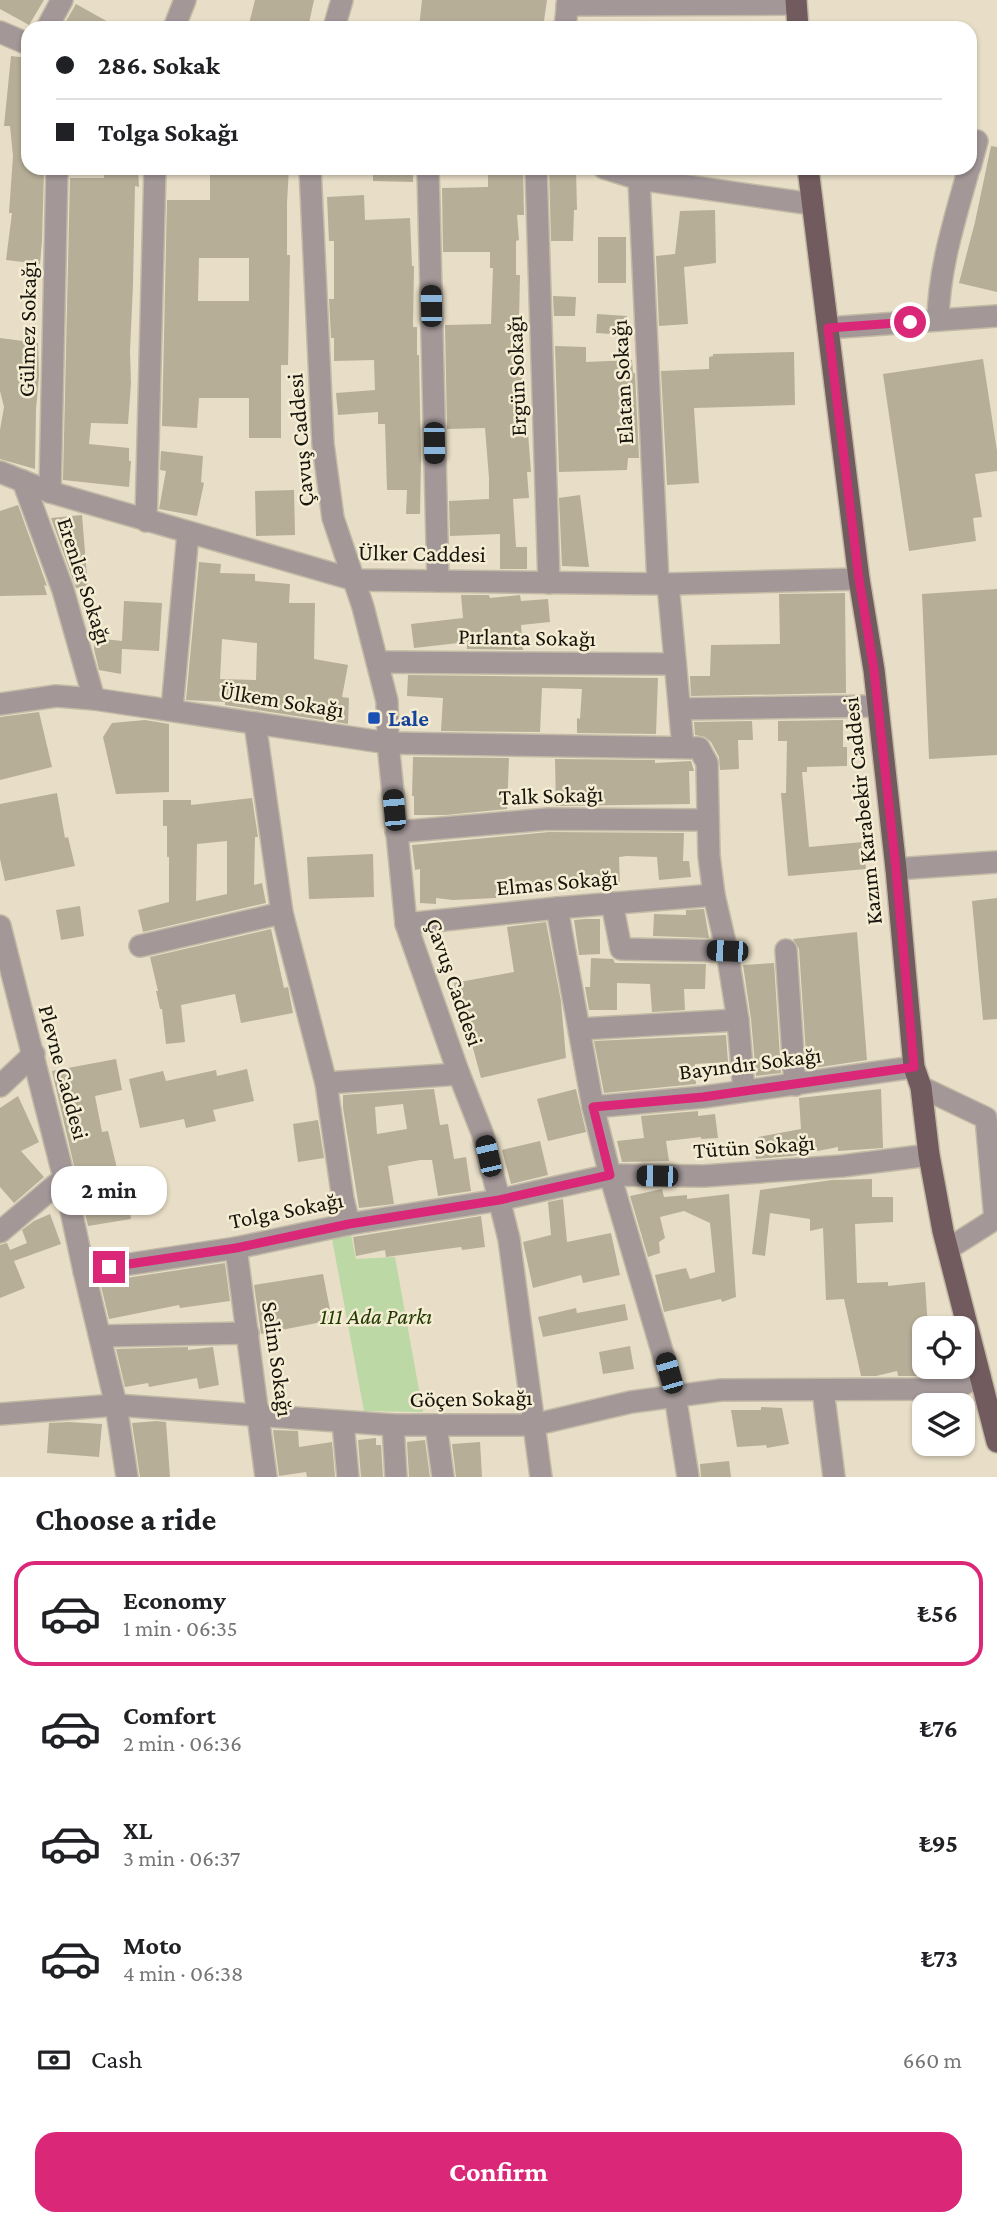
<!DOCTYPE html>
<html lang="en">
<head>
<meta charset="utf-8">
<style>
  body { margin:0; font-family:"Crimson Pro",serif; background:#f6f6f6; color:#202124; height:100vh; display:flex; flex-direction:column; font-size:26px; white-space:nowrap }
  * { box-sizing:border-box; margin:0 }
  p { font-size:23px; color:#757577 }
  .icon { flex:none; width:38px; height:38px; fill:none; stroke:currentColor; stroke-width:2; stroke-linecap:round; stroke-linejoin:round }
  .map { position:relative; height:1477px; overflow:hidden }
  .details { display:flex; flex-direction:column; background:#fff; flex:1 }
  .details>* { flex:none }
  .banner { position:absolute; left:21px; top:21px; width:956px; height:154px; border-radius:21px; box-shadow:0 2px 5px #0004; display:grid; align-content:center; height:154px; padding:0 35px; background:#fff }
  .buttons { position:absolute; left:912px; top:1316px; display:grid; gap:14px }
  .buttons a { display:grid; place-items:center; width:63px; height:63px; border-radius:14px; background:#fff; box-shadow:0 2px 5px #0004; font-size:35px }
  .end { position:absolute; width:32px; height:32px; margin:-16px; border:9px solid #db2777; background:#fff; box-shadow:0 0 0 4px #fff }
  .from { border-radius:50% }
  .bubble { position:absolute; height:49px; border-radius:21px; background:#fff; box-shadow:0 2px 5px #0004; font-size:23px; font-weight:700; line-height:49px; text-align:center }
  .car { position:absolute; width:21px; height:42px; margin:-21px -10px; border-radius:9px; box-shadow:0 0 5px 2px #0007; background:linear-gradient(#222 24%,#8ab4d8 0 40%,#222 0 76%,#8ab4d8 0 86%,#222 0) }
  .banner b { display:flex; align-items:center; gap:24px; height:66px; font-size:26px }
  .banner b+b { border-top:2px solid #e0e0e0 }
  .banner i { width:18px; height:18px; background:#202124 }
  ul { padding:0; list-style:none }
  li { display:flex; align-items:center; gap:21px; height:105px; margin:0 14px 10px; padding:0 21px; border:4px solid transparent; border-radius:21px }
  li div { flex:1 }
  li b { display:block; font-size:26px }
  li em { font-style:normal; font-weight:700 }
  li.active { border-color:#db2777 }
  li>.icon { width:63px; height:63px; stroke-width:1.5 }
  h2 { padding:0 35px; font-size:32px; line-height:84px }
  .pay { display:flex; align-items:center; gap:18px; height:77px; padding:0 35px; font-size:26px }
  .pay p { margin-inline-start:auto }
  .primary-button { display:flex; gap:14px; margin-top:auto; padding:14px 35px }
  .primary-button a { flex:1; height:80px; border-radius:21px; background:#db2777; color:#fff; font-size:28px; font-weight:700; line-height:80px; text-align:center }
  .map>svg:first-child { display:block }
  .green { fill:#bcd8a5 }
  .building { fill:#b6ae97; fill-rule:evenodd }
  .lines { fill:none; stroke-linecap:round; stroke-linejoin:round }
  .minor-casing { stroke:#c2baa5; stroke-width:24 }
  .major-casing { stroke:#c2baa5; stroke-width:24 }
  .minor { stroke:#a39798; stroke-width:21 }
  .major { stroke:#715b5e; stroke-width:21 }
  .route { stroke:#db2777; stroke-width:9 }
  .transit-dot { fill:#1a4fb4; stroke:#f5ecd4; stroke-width:2.5 }
  .labels { text-anchor:middle; dominant-baseline:central; stroke-width:5; stroke-linejoin:round; paint-order:stroke }
  .street-label { font-size:23px; fill:#17140c; stroke:#f5ecd4 }
  .transit-label { font-size:23px; font-weight:bold; fill:#164399; stroke:#f5ecd4; text-anchor:start }
  .park-label { font-size:23px; font-style:italic; fill:#213b00; stroke:#f5ecd4 }
</style>
</head>
<body>
<div class="map">
<svg width="997" height="1477" viewBox="0 0 997 1477">
  <rect width="100%" height="100%" fill="#e8dec7"/>
  <polygon class="green" points="351,1235 356,1259 395,1257 423,1412 364,1411 332,1239"/>
  <g class="building">
    <polygon points="0,0 44,0 29,25 0,9"/>
    <polygon points="255,0 314,0 308,28 248,28"/>
    <polygon points="422,0 547,0 543,28 419,28"/>
    <polygon points="76,4 119,28 62,28"/>
    <polygon points="11,56 28,58 25,80 28,80 28,169 44,170 42,241 40,264 6,260 12,213 9,213 13,156 10,126 4,126"/>
    <polygon points="991,146 997,147 997,292 959,283 975,222"/>
    <polygon points="104,168 138,168 139,187 135,186 133,285 130,351 131,383 128,424 91,423 89,444 129,448 129,461 131,461 129,487 63,480 70,178 104,178"/>
    <path d="M210,168H289L287,203V255H290L288,365H281V438H249V398H199L197,428L162,426L167,200H210ZM199,258H249V301H198Z"/>
    <polygon points="373,168 413,168 413,182 373,181"/>
    <polygon points="488,168 523,168 524,215 517,215 519,240 516,241 516,275 520,275 519,320 524,420 527,420 531,472 527,472 529,498 513,499 516,547 527,547 527,569 500,569 500,534 450,536 449,501 489,499 489,478 485,428 447,429 445,325 491,324 493,268 490,268 490,252 443,252 442,188 488,187"/>
    <polygon points="549,168 576,168 577,210 574,210 573,241 551,241"/>
    <polygon points="364,195 365,220 410,218 412,266 414,266 413,327 417,327 417,355 419,355 421,460 420,514 406,514 407,490 387,490 385,424 378,424 378,412 338,415 336,393 375,390 374,360 334,361 334,338 331,338 329,299 334,299 334,241 329,241 327,197"/>
    <polygon points="715,210 716,263 684,267 688,324 659,326 656,256 675,254 680,211"/>
    <rect x="598" y="237" width="28" height="46"/>
    <polygon points="553,296 576,297 575,316 554,316"/>
    <polygon points="597,314 627,316 625,335 596,333"/>
    <polygon points="0,338 38,343 39,376 36,409 35,469 0,459 0,430 4,407 0,391"/>
    <polygon points="555,346 586,347 586,362 632,360 633,373 635,373 639,458 628,458 627,470 559,472"/>
    <polygon points="794,352 795,405 694,408 699,483 667,485 661,371 709,369 709,357 713,356 713,354"/>
    <polygon points="983,359 997,451 997,471 975,474 982,517 973,518 976,541 909,551 883,374"/>
    <polygon points="161,451 203,456 201,482 204,483 197,516 159,509 166,471 160,470"/>
    <polygon points="294,490 295,535 256,536 255,491"/>
    <polygon points="580,495 589,567 562,566 559,498"/>
    <polygon points="18,505 47,586 44,585 47,595 0,596 0,511"/>
    <polygon points="82,515 88,589 76,588 51,518"/>
    <path d="M199,562L221,564L220,573L255,574V581L290,584L289,603H315L314,659L348,665L342,697L349,698L348,724L225,705V702L186,700ZM222,639L257,643L256,680L220,679Z"/>
    <polygon points="997,589 997,755 929,759 922,594"/>
    <polygon points="845,593 846,693 691,696 690,676 710,676 711,645 780,644 779,594"/>
    <polygon points="461,595 489,595 490,598 520,595 521,601 548,599 550,622 521,625 523,650 467,649 467,642 414,648 411,624 463,618"/>
    <polygon points="124,601 162,603 159,651 122,649 121,674 99,670 94,649 95,638 122,641"/>
    <polygon points="408,675 658,678 656,734 577,733 577,718 580,719 582,689 542,688 540,732 441,731 443,698 407,696"/>
    <polygon points="39,712 52,767 0,780 0,717"/>
    <polygon points="145,720 169,724 169,792 116,794 103,737 112,723"/>
    <polygon points="843,720 843,747 847,747 847,766 807,767 807,772 802,772 809,847 863,842 866,869 788,876 781,793 786,793 787,741 778,741 778,721"/>
    <polygon points="752,721 753,740 738,740 739,769 720,770 719,757 711,742 705,737 695,735 694,722"/>
    <polygon points="413,757 509,758 507,809 446,815 414,815 414,796 412,796"/>
    <polygon points="555,759 655,760 655,763 691,761 694,771 689,771 690,804 556,806"/>
    <polygon points="57,793 65,838 68,837 75,866 5,881 0,859 0,804"/>
    <path d="M252,798L258,837H255L254,885L262,883L266,903L143,932L138,910L169,902V857H167V826H163V800H191V805ZM227,841V894L196,901L197,844Z"/>
    <polygon points="549,832 684,833 683,861 689,861 691,877 659,880 657,857 627,856 619,857 620,885 588,885 589,890 496,891 496,898 453,900 436,898 436,904 420,903 420,869 415,870 412,845"/>
    <polygon points="373,854 374,897 309,899 307,857"/>
    <polygon points="997,898 997,1019 983,1020 972,901"/>
    <polygon points="80,906 84,936 61,940 56,910"/>
    <polygon points="704,909 709,938 653,936 654,914 686,915 686,910"/>
    <polygon points="585,919 600,919 600,954 579,955 574,920"/>
    <polygon points="546,922 561,1001 566,1058 481,1078 466,1022 460,1023 454,983 514,972 507,927"/>
    <polygon points="271,929 284,988 288,987 293,1013 241,1023 235,994 181,1005 185,1042 166,1044 162,1009 160,1009 156,991 158,991 150,957"/>
    <polygon points="857,932 867,1060 807,1069 799,949 793,939"/>
    <polygon points="591,958 613,959 615,963 706,964 705,989 684,989 685,1010 652,1012 650,984 617,983 617,1010 589,1010 585,987 590,987"/>
    <polygon points="774,963 781,1073 756,1076 751,1019 743,965"/>
    <polygon points="726,1035 728,1062 695,1064 696,1084 604,1093 594,1041"/>
    <polygon points="116,1059 122,1090 95,1096 102,1132 108,1131 121,1185 127,1191 131,1219 88,1226 52,1071"/>
    <polygon points="247,1069 254,1101 213,1110 216,1121 186,1128 184,1119 140,1128 129,1079 163,1071 166,1081 216,1070 217,1076"/>
    <path d="M434,1089L440,1125L448,1124L454,1159L466,1157L471,1191L438,1196L432,1160H420L388,1166L394,1204L359,1208L343,1108V1095ZM403,1104L407,1129L377,1134L375,1107Z"/>
    <polygon points="576,1089 586,1132 548,1141 537,1099"/>
    <polygon points="881,1089 883,1148 838,1151 838,1147 792,1156 756,1159 753,1142 759,1142 758,1137 801,1129 799,1098"/>
    <polygon points="18,1096 39,1142 21,1151 44,1177 14,1203 0,1187 0,1108"/>
    <polygon points="698,1111 698,1116 715,1114 718,1138 701,1139 701,1137 666,1141 669,1161 622,1162 617,1141 644,1138 641,1116"/>
    <polygon points="318,1120 324,1158 298,1162 293,1124"/>
    <polygon points="540,1141 548,1175 511,1184 502,1150"/>
    <polygon points="872,1179 872,1197 893,1197 893,1222 855,1224 857,1283 888,1282 888,1286 925,1282 928,1328 924,1328 924,1376 898,1376 897,1371 876,1376 861,1376 844,1299 826,1300 823,1228 810,1231 810,1219 770,1213 765,1256 752,1254 760,1190 832,1180"/>
    <polygon points="662,1189 664,1197 687,1195 687,1199 729,1194 736,1297 722,1302 721,1299 664,1312 655,1275 686,1268 690,1279 715,1272 710,1223 684,1211 660,1217 665,1238 659,1242 660,1253 648,1257 630,1196"/>
    <polygon points="563,1199 567,1242 611,1233 620,1275 583,1283 581,1275 533,1288 523,1242 551,1235 548,1202"/>
    <polygon points="50,1214 61,1244 14,1261 25,1288 0,1298 0,1245 7,1243 10,1250 27,1243 22,1230 34,1221"/>
    <polygon points="481,1216 485,1247 462,1250 461,1247 386,1257 385,1250 356,1256 353,1237"/>
    <polygon points="225,1263 230,1301 180,1308 179,1305 109,1319 100,1282"/>
    <polygon points="323,1274 332,1320 261,1334 254,1285"/>
    <polygon points="625,1304 628,1320 543,1337 538,1317 576,1308 577,1313"/>
    <polygon points="630,1346 634,1369 603,1374 599,1352"/>
    <polygon points="188,1347 188,1350 213,1347 219,1385 199,1389 197,1378 149,1387 148,1383 125,1387 116,1349"/>
    <polygon points="761,1407 782,1408 789,1444 767,1448 766,1445 737,1447 731,1410 761,1410"/>
    <polygon points="156,1421 166,1422 170,1477 140,1477 132,1423"/>
    <polygon points="69,1422 102,1424 99,1457 47,1453 49,1423"/>
    <polygon points="273,1430 298,1431 299,1447 332,1442 335,1477 307,1477 306,1472 279,1476"/>
    <polygon points="376,1438 376,1445 381,1445 383,1477 361,1477 358,1440"/>
    <polygon points="425,1440 430,1477 409,1477 407,1442"/>
    <polygon points="480,1442 482,1477 456,1477 452,1444"/>
    <polygon points="729,1461 731,1477 701,1477 700,1464"/>
  </g>
  <g class="lines">
    <defs>
      <g id="minor">
        <polyline points="567,5 796,4"/>
        <polyline points="47,28 62,0"/>
        <polyline points="174,28 185,0"/>
        <polyline points="334,28 342,0"/>
        <polyline points="565,28 568,0"/>
        <polyline points="0,32 28,44"/>
        <polyline points="970,167 977,141"/>
        <polyline points="310,168 323,444 333,518 363,607 387,701 388,743 406,924 459,1074 483,1135 509,1239 541,1477"/>
        <polyline points="428,168 438,581"/>
        <polyline points="536,168 549,583"/>
        <polyline points="604,168 639,179 812,204"/>
        <polyline points="639,179 658,583"/>
        <path d="M938,320C939,267 955,219 969,168"/>
        <polyline points="828,328 997,316"/>
        <polyline points="0,472 50,492 355,580 668,584 859,579"/>
        <polyline points="23,481 63,590 94,699"/>
        <polyline points="50,492 57,168"/>
        <polyline points="146,521 155,168"/>
        <polyline points="668,584 683,747"/>
        <polyline points="378,662 675,664"/>
        <polyline points="0,704 56,696 94,699 388,743 699,748 707,763 709,856 714,895 727,951 738,1020 744,1091"/>
        <polyline points="172,709 188,533"/>
        <polyline points="680,709 878,706"/>
        <polyline points="255,723 282,913 326,1083 343,1199 349,1224"/>
        <polyline points="396,832 548,819 707,820"/>
        <polyline points="896,869 997,862"/>
        <polyline points="612,903 621,949 727,951"/>
        <polyline points="557,908 593,1107 610,1175 675,1395 688,1477"/>
        <polyline points="406,924 557,908 714,895"/>
        <polyline points="0,926 64,1178 84,1271 116,1405 127,1477"/>
        <polyline points="140,946 282,913"/>
        <polyline points="786,950 795,1085"/>
        <polyline points="580,1029 738,1020"/>
        <polyline points="326,1083 459,1074"/>
        <polyline points="0,1086 34,1054"/>
        <polyline points="921,1087 986,1118 995,1219 948,1249"/>
        <polyline points="593,1107 703,1097 914,1067"/>
        <polyline points="0,1232 64,1178"/>
        <polyline points="236,1248 266,1477"/>
        <polyline points="84,1271 236,1248 349,1224 499,1200 610,1175 704,1176 842,1166 929,1155"/>
        <polyline points="100,1336 248,1333"/>
        <polyline points="823,1390 834,1477"/>
        <polyline points="0,1414 116,1405 393,1425 533,1425 631,1402 721,1390 954,1389 980,1376"/>
        <polyline points="343,1423 348,1477"/>
        <polyline points="393,1425 396,1477"/>
        <polyline points="436,1425 443,1477"/>
      </g>
      <g id="major">
        <polyline points="796,0 798,28"/>
        <polyline points="808,168 859,579 874,670 896,869 914,1067 921,1087 929,1155 943,1231 997,1442"/>
      </g>
    </defs>
    <use href="#minor" class="minor-casing"/>
    <use href="#major" class="major-casing"/>
    <use href="#minor" class="minor"/>
    <use href="#major" class="major"/>
  </g>
  <g class="lines">
    <polyline class="route" points="109,1267 236,1248 349,1224 499,1200 610,1175 593,1107 703,1097 914,1067 896,869 874,670 859,579 828,328 910,322"/>
  </g>
  <rect class="transit-dot" x="367" y="711" width="14" height="14" rx="3.5"/>
  <g class="labels">
    <g class="street-label">
      <text transform="translate(27 329) rotate(-89)">Gülmez Sokağı</text>
      <text transform="translate(516 376) rotate(-92)">Ergün Sokağı</text>
      <text transform="translate(622 382) rotate(-93)">Elatan Sokağı</text>
      <text transform="translate(300 440) rotate(-95)">Çavuş Caddesi</text>
      <text transform="translate(422 553) rotate(1)">Ülker Caddesi</text>
      <text transform="translate(85 581) rotate(72)">Erenler Sokağı</text>
      <text transform="translate(527 637) rotate(1)">Pırlanta Sokağı</text>
      <text transform="translate(282 700) rotate(9)">Ülkem Sokağı</text>
      <text transform="translate(551 795) rotate(-2)">Talk Sokağı</text>
      <text transform="translate(862 811) rotate(-96)">Kazım Karabekir Caddesi</text>
      <text transform="translate(557 882) rotate(-5)">Elmas Sokağı</text>
      <text transform="translate(455 982) rotate(71)">Çavuş Caddesi</text>
      <text transform="translate(750 1063) rotate(-7)">Bayındır Sokağı</text>
      <text transform="translate(64 1072) rotate(75)">Plevne Caddesi</text>
      <text transform="translate(754 1146) rotate(-4)">Tütün Sokağı</text>
      <text transform="translate(286 1210) rotate(-11)">Tolga Sokağı</text>
      <text transform="translate(278 1359) rotate(82)">Selim Sokağı</text>
      <text transform="translate(471 1398) rotate(-1)">Göçen Sokağı</text>
    </g>
    <g class="transit-label">
      <text x="388" y="718">Lale</text>
    </g>
    <g class="park-label">
      <text x="376" y="1316">111 Ada Parkı</text>
    </g>
  </g>
</svg>
<div class="buttons">
<a><svg class="icon" aria-label="locate" viewBox="0 0 24 24"><circle cx="12" cy="12" r="6"/><path d="M12 2v4M12 18v4M2 12h4M18 12h4"/></svg></a>
<a><svg class="icon" aria-label="layers" viewBox="0 0 24 24"><path d="M12 4l9 5-9 5-9-5zM3 14l9 5 9-5"/></svg></a>
</div>
<i class="end from" style="left:910px;top:322px"></i>
<i class="end" style="left:109px;top:1267px"></i>
<div class="bubble" style="left:51px;top:1166px;width:116px">2 min</div>
<i class="car" style="left:431px;top:306px;rotate:359deg"></i>
<i class="car" style="left:434px;top:443px;rotate:179deg"></i>
<i class="car" style="left:394px;top:810px;rotate:355deg"></i>
<i class="car" style="left:727px;top:951px;rotate:272deg"></i>
<i class="car" style="left:488px;top:1156px;rotate:347deg"></i>
<i class="car" style="left:657px;top:1176px;rotate:271deg"></i>
<i class="car" style="left:669px;top:1373px;rotate:344deg"></i>
<div class="banner">
<b><i class="from"></i>286. Sokak</b>
<b><i></i>Tolga Sokağı</b>
</div>
</div>
<section class="details">
<h2>Choose a ride</h2>
<ul>
<li class="active"><svg class="icon" aria-label="car" viewBox="0 0 24 24"><path d="M5 17H2v-5l4-1 3-4h7l3 4 3 1v5h-3M9 17h6M6 11h13"/><circle cx="7" cy="17" r="2"/><circle cx="17" cy="17" r="2"/></svg><div><b>Economy</b><p>1 min · 06:35</p></div><em>₺56</em></li>
<li><svg class="icon" aria-label="car" viewBox="0 0 24 24"><path d="M5 17H2v-5l4-1 3-4h7l3 4 3 1v5h-3M9 17h6M6 11h13"/><circle cx="7" cy="17" r="2"/><circle cx="17" cy="17" r="2"/></svg><div><b>Comfort</b><p>2 min · 06:36</p></div><em>₺76</em></li>
<li><svg class="icon" aria-label="car" viewBox="0 0 24 24"><path d="M5 17H2v-5l4-1 3-4h7l3 4 3 1v5h-3M9 17h6M6 11h13"/><circle cx="7" cy="17" r="2"/><circle cx="17" cy="17" r="2"/></svg><div><b>XL</b><p>3 min · 06:37</p></div><em>₺95</em></li>
<li><svg class="icon" aria-label="car" viewBox="0 0 24 24"><path d="M5 17H2v-5l4-1 3-4h7l3 4 3 1v5h-3M9 17h6M6 11h13"/><circle cx="7" cy="17" r="2"/><circle cx="17" cy="17" r="2"/></svg><div><b>Moto</b><p>4 min · 06:38</p></div><em>₺73</em></li>
</ul>
<div class="pay"><svg class="icon" aria-label="cash" viewBox="0 0 24 24"><path d="M3 7h18v10H3z"/><circle cx="12" cy="12" r="2"/></svg>Cash<p>660 m</p></div>
<div class="primary-button"><a>Confirm</a></div>
</section>
</body>
</html>
